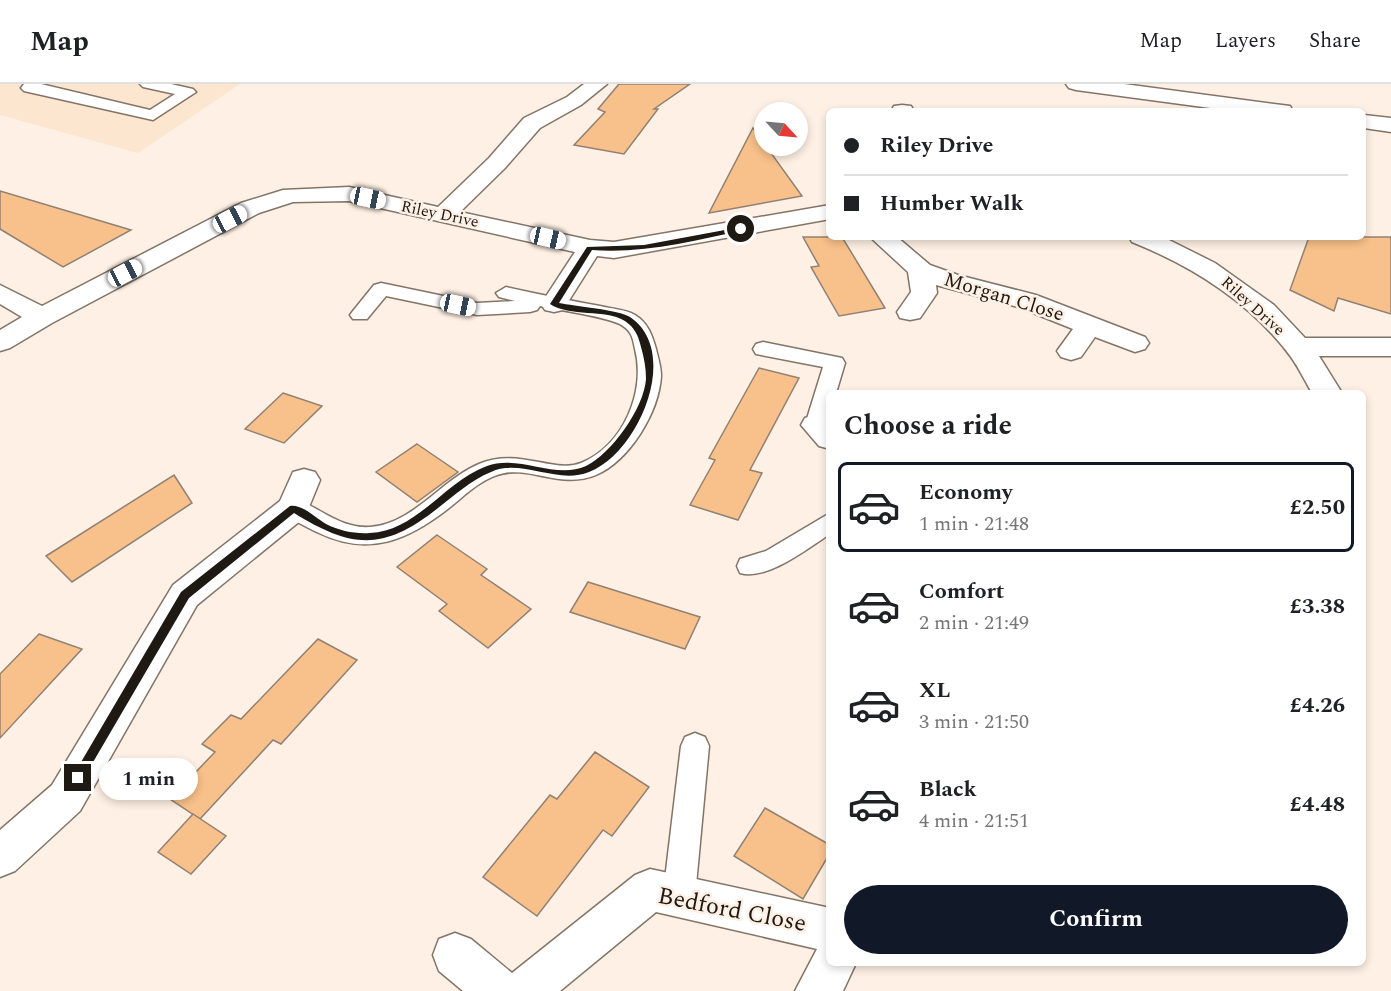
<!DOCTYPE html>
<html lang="en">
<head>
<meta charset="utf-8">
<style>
  body { margin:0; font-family:Spectral,serif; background:#f6f6f6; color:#202124; height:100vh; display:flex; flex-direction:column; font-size:22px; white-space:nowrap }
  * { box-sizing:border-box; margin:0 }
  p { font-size:20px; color:#757577 }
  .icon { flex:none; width:33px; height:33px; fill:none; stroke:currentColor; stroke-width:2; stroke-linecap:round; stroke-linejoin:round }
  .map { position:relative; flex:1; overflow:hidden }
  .panel { position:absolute; left:826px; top:306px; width:540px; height:576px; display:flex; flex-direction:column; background:#fff; border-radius:9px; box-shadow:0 3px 9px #0003 }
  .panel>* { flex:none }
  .guide { position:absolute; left:826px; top:24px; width:540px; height:132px; border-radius:9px; box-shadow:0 3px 9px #0003; display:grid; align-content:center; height:132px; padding:0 18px; background:#fff }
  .needle { width:39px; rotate:116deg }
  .fabs { position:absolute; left:754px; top:18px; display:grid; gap:12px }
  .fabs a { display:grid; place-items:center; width:54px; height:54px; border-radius:50%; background:#fff; box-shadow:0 3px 9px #0003; font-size:30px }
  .end { position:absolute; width:27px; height:27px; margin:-14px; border:8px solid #1f1913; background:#fff; box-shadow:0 0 0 3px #fff }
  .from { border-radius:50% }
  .bubble { position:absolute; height:42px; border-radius:21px; background:#fff; box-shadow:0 3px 9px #0003; font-size:20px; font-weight:700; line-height:42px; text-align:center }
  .car { position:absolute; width:18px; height:36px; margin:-18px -9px; border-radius:8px; box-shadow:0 0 4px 2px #0007; background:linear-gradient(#fff 24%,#345 0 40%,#fff 0 76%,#345 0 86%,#fff 0) }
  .guide b { display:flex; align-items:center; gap:21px; height:57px; font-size:22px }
  .guide b+b { border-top:2px solid #e0e0e0 }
  .guide i { width:15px; height:15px; background:#202124 }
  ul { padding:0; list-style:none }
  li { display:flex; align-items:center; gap:18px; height:90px; margin:0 12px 9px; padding:0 6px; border:3px solid transparent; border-radius:9px }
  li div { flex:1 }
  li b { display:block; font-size:22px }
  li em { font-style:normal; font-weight:700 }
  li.selected { border-color:#111827 }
  li>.icon { width:54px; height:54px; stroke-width:1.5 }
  h2 { padding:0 18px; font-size:27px; line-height:72px }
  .button { display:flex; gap:12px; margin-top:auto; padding:12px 18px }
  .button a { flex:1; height:69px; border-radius:36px; background:#111827; color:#fff; font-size:24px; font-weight:700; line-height:69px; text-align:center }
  header { display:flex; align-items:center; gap:36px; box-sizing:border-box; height:84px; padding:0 30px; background:#fff; border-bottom:2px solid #e0e0e0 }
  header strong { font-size:28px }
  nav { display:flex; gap:33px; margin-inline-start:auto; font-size:21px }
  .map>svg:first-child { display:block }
  .built { fill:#fde6d0 }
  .building { fill:#f8c08a; stroke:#918173; stroke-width:1.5 }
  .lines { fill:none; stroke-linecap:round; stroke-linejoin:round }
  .service-casing { stroke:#837466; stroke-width:3 }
  .minor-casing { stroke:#837466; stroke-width:3 }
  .secondary-casing { stroke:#837466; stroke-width:3 }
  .service { fill:#fff; fill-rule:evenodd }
  .minor { fill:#fff; fill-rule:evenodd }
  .secondary { fill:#fff; fill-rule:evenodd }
  .route { fill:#1f1913 }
  .labels { text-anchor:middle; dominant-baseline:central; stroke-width:5; stroke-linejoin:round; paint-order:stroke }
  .far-street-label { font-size:16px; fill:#1f1913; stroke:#fef0e4 }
  .street-label { font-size:20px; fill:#1f1913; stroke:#fef0e4 }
  .near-street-label { font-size:24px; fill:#1f1913; stroke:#fef0e4 }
</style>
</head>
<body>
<header>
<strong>Map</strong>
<nav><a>Map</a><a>Layers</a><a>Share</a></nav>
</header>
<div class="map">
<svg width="1391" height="907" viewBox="0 0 1391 907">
  <rect width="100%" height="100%" fill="#fef0e4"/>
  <polygon class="built" points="0,0 240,0 138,69 0,31"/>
  <g class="building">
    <polygon points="619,0 690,0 654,25 658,25 624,70 574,61 605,28 598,25"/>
    <polygon points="753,44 802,112 709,129"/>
    <polygon points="0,107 131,146 63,183 0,145"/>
    <polygon points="803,153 842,153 885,224 839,232 811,183 819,182"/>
    <polygon points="1309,153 1391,153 1391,230 1338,214 1334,227 1290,206"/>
    <polygon points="759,284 799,294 750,386 762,389 738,436 690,421 715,376 709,374"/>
    <polygon points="283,309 322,322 284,359 245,345"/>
    <polygon points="417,360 458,388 417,418 376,388"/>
    <polygon points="174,391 192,419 72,498 46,472"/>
    <polygon points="437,451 487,485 481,491 531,525 488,564 439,527 447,520 397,483"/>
    <polygon points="588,498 700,533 685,565 570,528"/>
    <polygon points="39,550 82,565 0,654 0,590"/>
    <polygon points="318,555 357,576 281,660 273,656 200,735 170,715 215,668 202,660 231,631 241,635"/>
    <polygon points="595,668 649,703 612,752 603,746 537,832 483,793 550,711 557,715"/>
    <polygon points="765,724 830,761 830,769 803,815 734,772"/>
    <polygon points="193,730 226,752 191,790 158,768"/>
  </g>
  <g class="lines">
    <defs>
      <g id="service">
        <polygon points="24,0 41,0 150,26 175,10 143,3 140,0 171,0 193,5 196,8 153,36 24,7 21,4"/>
        <path d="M381,199L477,219L515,217L499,213L496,209L506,203C537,210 568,216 600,222C611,225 625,225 635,231C648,239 652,251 656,265C658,274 661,282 661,292C659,328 630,376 596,391C560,406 529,380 497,391C479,397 464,412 449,424C408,456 369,473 319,449C307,443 289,436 282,424L286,418L294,415C320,423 340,445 370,443C413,440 441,396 479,380C518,363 555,390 581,379C624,361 646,307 635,265C633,255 632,248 623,242C612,233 557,226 540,222L537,226L530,228L477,231L386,212L367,235H353L350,231L353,227L374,201Z"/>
        <polygon points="763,258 842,274 845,279 836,309 830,309 830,332 824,346 816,349 808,346 805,341 823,283 756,270 753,265 756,260"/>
        <path d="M830,429V450C808,464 767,497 740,489L737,482L740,475L766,467Z"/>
        <polygon points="695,649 705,653 709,662 695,812 690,823 679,827 668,823 663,812 681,662 685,653"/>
      </g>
      <g id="minor">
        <polygon points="584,0 607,0 581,21 540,44 505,84 460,128 590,156 614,158 830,121 830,135 614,174 597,172 563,226 554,228 545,226 541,220 575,168 349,117 293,118 259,129 52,239 10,264 0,267 0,246 22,233 0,220 0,201 42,222 241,119 283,106 349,103 438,123 489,74 524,34 567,13"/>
        <polygon points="902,21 911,22 914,27 891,27 894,22"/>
        <polygon points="870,153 897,153 930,181 958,191 1036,211 1145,253 1149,259 1145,265 1135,268 1095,253 1081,273 1071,276 1061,273 1057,267 1073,245 1018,223 936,201 937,209 920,234 910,236 900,234 897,228 911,208 908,188"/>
        <path d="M1129,153H1163L1215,179L1274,221L1305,254H1391V272H1319L1342,309H1312C1305,297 1299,284 1291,273C1251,219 1194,183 1132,158Z"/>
        <polygon points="816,331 830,336 830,365 819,362 801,341 805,334"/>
        <polygon points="304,385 315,388 320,396 305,433 197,521 80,727 15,787 0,793 0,746 52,701 173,501 280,417 293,388"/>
        <polygon points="650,785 830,824 830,879 856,879 843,907 795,907 817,865 656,828 560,907 463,907 439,887 433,871 439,855 455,849 471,855 512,889 635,791"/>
      </g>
      <g id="secondary">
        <polygon points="1066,0 1124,0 1282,21 1290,22 1293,27 1233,27 1076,6 1069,4"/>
        <polygon points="1364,31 1391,34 1391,48 1364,44"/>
      </g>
    </defs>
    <use href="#service" class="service-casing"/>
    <use href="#minor" class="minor-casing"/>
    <use href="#secondary" class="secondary-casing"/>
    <use href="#service" class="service"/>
    <use href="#minor" class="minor"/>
    <use href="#secondary" class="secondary"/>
  </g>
  <path class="route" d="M741,143L743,146C695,157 642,170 592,166L559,219C574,222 619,226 630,233C682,268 638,370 589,388C557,401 521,374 491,388C471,396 455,411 438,424C384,467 352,465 294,429L189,514L82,697H74V690L181,508L290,422C302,420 316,434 326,440C340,447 355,450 370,449C417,447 445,397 487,382C519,370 555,396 586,382C612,369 644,324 646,295C646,284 644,273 641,263C638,251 635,244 625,237C606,225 569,233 550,220L587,163L644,161Z"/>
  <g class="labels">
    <g class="far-street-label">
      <text transform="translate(440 130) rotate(12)">Riley Drive</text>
      <text transform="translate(1253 222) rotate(42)">Riley Drive</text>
    </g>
    <g class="street-label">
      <text transform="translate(1004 213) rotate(17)">Morgan Close</text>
    </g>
    <g class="near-street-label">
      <text transform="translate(732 826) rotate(11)">Bedford Close</text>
    </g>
  </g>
</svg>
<div class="fabs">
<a><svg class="needle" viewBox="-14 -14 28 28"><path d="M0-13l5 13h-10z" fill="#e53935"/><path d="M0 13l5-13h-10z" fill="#757577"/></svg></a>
</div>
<i class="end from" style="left:741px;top:145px"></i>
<i class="end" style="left:78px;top:694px"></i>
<div class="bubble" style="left:99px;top:674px;width:99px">1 min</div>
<i class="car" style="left:368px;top:114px;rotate:102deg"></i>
<i class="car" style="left:230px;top:135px;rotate:62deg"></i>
<i class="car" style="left:548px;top:154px;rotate:103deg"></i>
<i class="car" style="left:125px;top:189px;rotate:62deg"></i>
<i class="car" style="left:458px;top:221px;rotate:102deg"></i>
<div class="guide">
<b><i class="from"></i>Riley Drive</b>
<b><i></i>Humber Walk</b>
</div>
<section class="panel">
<h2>Choose a ride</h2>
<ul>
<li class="selected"><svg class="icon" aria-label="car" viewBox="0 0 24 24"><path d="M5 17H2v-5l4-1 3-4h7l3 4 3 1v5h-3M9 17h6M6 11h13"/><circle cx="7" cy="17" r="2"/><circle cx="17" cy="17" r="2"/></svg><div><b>Economy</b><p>1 min · 21:48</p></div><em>£2.50</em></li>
<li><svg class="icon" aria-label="car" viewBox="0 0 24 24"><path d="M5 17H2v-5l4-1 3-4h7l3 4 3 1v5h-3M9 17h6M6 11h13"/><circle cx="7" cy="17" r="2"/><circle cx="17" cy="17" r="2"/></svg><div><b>Comfort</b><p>2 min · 21:49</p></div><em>£3.38</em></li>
<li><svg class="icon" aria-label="car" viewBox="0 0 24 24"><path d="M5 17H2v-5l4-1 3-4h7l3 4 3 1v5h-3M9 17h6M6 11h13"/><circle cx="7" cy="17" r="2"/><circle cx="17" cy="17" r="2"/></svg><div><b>XL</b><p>3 min · 21:50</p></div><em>£4.26</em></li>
<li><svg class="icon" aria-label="car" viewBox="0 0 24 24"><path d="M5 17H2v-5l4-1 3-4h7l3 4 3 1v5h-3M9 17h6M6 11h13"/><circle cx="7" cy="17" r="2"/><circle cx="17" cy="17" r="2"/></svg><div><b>Black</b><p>4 min · 21:51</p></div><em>£4.48</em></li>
</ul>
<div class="button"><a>Confirm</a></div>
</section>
</div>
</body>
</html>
